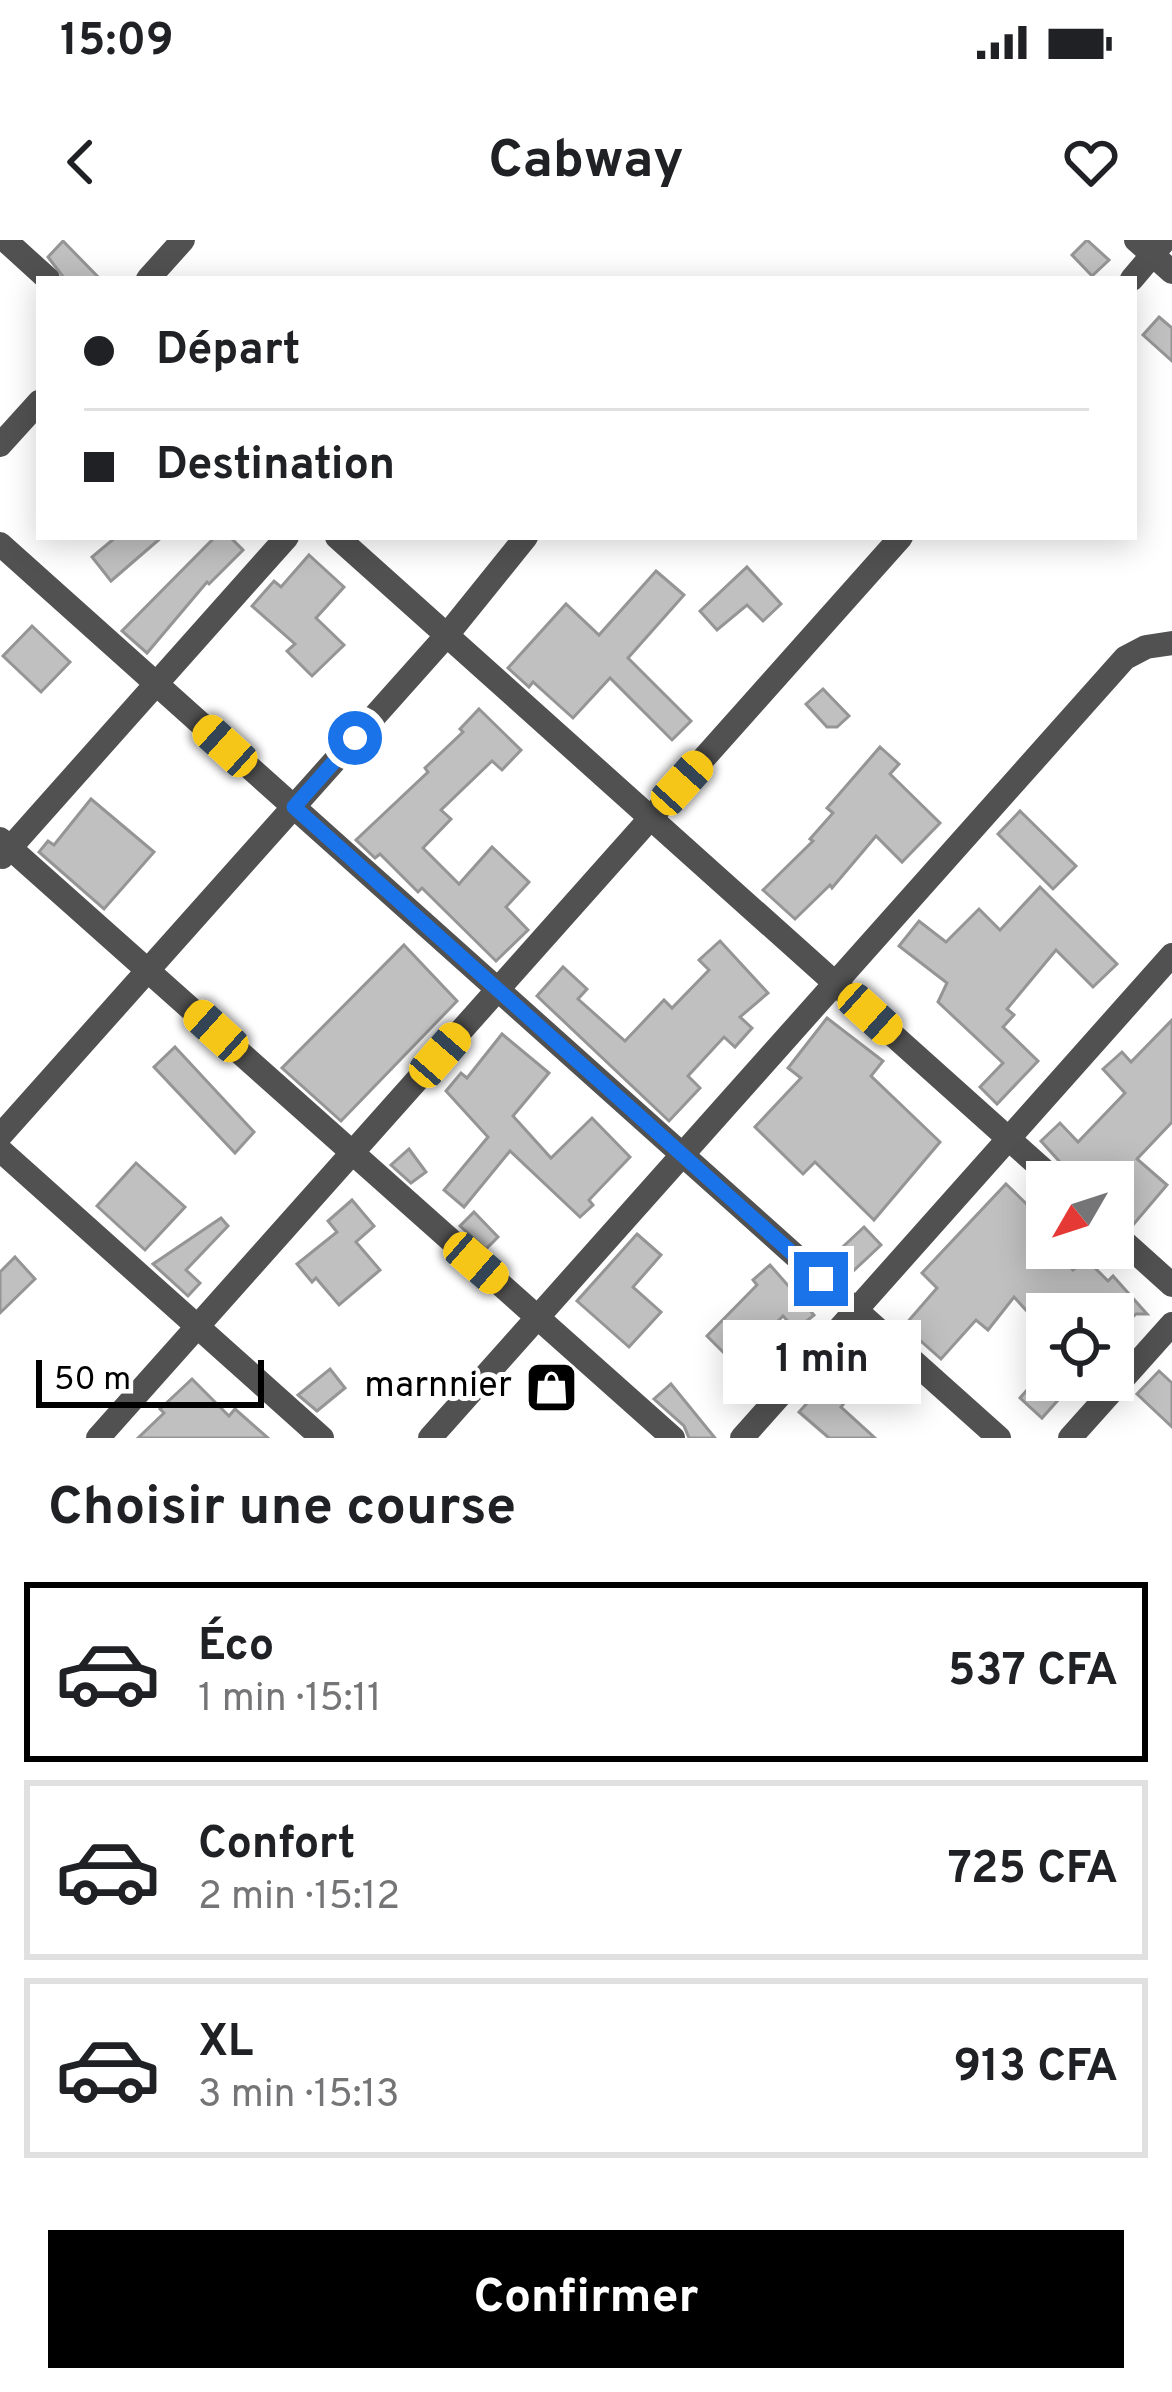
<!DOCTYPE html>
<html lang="fr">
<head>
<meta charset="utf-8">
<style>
  body { margin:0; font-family:Overpass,sans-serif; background:#f2f2f2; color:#202124; height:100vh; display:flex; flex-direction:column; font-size:45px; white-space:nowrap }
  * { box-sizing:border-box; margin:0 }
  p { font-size:39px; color:#757577 }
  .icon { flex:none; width:66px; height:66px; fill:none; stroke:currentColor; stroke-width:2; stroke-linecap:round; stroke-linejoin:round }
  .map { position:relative; height:1198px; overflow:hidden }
  .details { display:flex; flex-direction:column; background:#fff; flex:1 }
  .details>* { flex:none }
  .banner { position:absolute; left:36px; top:36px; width:1101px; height:264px; border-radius:0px; box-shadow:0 6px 30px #0003; display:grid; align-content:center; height:264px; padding:0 48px; background:#fff }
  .needle { width:78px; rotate:231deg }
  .controls { position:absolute; left:1026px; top:921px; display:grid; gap:24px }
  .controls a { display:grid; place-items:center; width:108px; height:108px; border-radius:0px; background:#fff; box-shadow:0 6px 30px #0003; font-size:60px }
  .scale { position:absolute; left:36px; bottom:30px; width:228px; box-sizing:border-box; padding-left:12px; border:6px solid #000; border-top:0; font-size:33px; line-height:42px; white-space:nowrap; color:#000; -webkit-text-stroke:9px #fff; paint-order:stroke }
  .end { position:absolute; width:54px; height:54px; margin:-27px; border:15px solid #1a73e8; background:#fff; box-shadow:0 0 0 6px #fff }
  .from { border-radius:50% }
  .bubble { position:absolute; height:84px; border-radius:0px; background:#fff; box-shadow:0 6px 30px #0003; font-size:39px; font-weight:700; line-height:84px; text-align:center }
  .car { position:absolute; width:36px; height:72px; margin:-36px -18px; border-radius:15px; box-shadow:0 0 9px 3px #0007; background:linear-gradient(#f5c518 24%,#345 0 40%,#f5c518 0 76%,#345 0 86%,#f5c518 0) }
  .banner b { display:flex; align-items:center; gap:42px; height:114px; font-size:45px }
  .banner b+b { border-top:3px solid #e0e0e0 }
  .banner i { width:30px; height:30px; background:#202124 }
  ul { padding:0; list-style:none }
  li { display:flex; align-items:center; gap:36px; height:180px; margin:0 24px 18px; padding:0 24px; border:6px solid #e0e0e0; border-radius:0px }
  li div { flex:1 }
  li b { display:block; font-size:45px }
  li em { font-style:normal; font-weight:700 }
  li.active { border-color:#000 }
  li>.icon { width:108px; height:108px; stroke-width:1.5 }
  h2 { padding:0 48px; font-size:54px; line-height:144px }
  .action { display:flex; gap:24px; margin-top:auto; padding:24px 48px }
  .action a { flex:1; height:138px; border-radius:0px; background:#000; color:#fff; font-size:48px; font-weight:700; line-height:138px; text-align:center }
  .status { display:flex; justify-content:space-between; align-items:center; height:84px; padding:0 60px; background:#fff; direction:ltr }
  .status svg { height:33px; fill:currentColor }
  header { display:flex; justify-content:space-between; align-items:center; height:156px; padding:0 48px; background:#fff; font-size:54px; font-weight:700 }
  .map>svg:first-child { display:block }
  .building { fill:#c0c0c0; stroke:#959595; stroke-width:3 }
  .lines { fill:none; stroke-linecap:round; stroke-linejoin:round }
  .minor { stroke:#515151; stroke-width:24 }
  .route { stroke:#1a73e8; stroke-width:15 }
  .labels { text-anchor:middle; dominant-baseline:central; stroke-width:10; stroke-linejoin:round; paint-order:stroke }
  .poi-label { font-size:36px; fill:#000; stroke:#fff; text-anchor:end }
</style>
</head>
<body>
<div class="status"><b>15:09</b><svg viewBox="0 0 49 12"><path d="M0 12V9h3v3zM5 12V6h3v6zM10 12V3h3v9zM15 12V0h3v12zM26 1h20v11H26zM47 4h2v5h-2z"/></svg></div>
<header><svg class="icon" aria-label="back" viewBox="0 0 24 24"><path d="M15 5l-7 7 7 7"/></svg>Cabway<svg class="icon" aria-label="heart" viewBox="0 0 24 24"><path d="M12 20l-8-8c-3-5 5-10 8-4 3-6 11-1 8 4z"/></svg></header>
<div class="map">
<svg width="1172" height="1198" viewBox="0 0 1172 1198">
  <rect width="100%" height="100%" fill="#fff"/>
  <g class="building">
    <polygon points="1087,0 1109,20 1092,36 1072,15"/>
    <polygon points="63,1 100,39 64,38 48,17"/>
    <polygon points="1159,77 1172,88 1172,121 1143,95"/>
    <polygon points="116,297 162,297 111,341 92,317"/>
    <polygon points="215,297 230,297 243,310 209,344 207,342 147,413 122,391"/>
    <polygon points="309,315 344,347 316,378 344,405 312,436 287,411 295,404 252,366 274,341 281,347"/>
    <polygon points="747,327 781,364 763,381 747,365 717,390 700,371"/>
    <polygon points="656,331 684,355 628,418 691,481 672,500 610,438 573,478 533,442 529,447 508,428 566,364 599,395"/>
    <polygon points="32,386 70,422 41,452 3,416"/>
    <polygon points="823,449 849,476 837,487 827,487 806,464"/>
    <polygon points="479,469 521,510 502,530 492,521 441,570 451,579 423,608 459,644 492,607 529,642 506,667 528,690 496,721 422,648 418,652 380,614 375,618 356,600 428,532 425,528 463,492 460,489"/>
    <polygon points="880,507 899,524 890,534 940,583 902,622 876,596 832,648 830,645 795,679 763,650 813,601 810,599 833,573 827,568"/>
    <polygon points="91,559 154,612 104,669 39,612 48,601 54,605"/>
    <polygon points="1020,571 1076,626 1053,649 998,594"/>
    <polygon points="1040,647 1117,724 1093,747 1056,710 1007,769 1014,775 1003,787 1038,821 997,864 980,847 1003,823 938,762 947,743 899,706 919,681 946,702 979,669 1000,690"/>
    <polygon points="720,701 768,753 740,777 752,788 735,807 724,797 688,836 700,848 669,881 537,756 563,727 587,749 578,759 625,801 664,760 672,768 709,730 699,720"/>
    <polygon points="404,705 457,761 341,881 282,828"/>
    <polygon points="827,778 883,821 871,836 940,902 874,980 815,922 803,934 755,887 801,838 788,828"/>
    <polygon points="1172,780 1172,882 1137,919 1167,945 1133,985 1113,968 1113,942 1078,942 1041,901 1060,883 1078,902 1125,853 1103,829 1122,812 1131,822"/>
    <polygon points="502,794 549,833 513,876 551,918 592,878 630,917 589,960 593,965 580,977 510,911 464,967 444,950 488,897 446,851 461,833 467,838"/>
    <polygon points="175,807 254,892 235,913 154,827"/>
    <polygon points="409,909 426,932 411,943 391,925"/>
    <polygon points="136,923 185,967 145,1010 97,966"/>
    <polygon points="1006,944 1042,979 1033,988 1047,1002 1047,1008 1052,1008 1073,1030 1086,1019 1108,1041 1113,1036 1147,1074 1136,1074 1113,1095 1113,1074 1047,1074 1047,1093 1014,1057 988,1090 976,1080 941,1119 904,1086 937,1048 922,1033"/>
    <polygon points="352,960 374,986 356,1002 380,1030 339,1065 316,1038 312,1042 297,1024 337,992 328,981"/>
    <polygon points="474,972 498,997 486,1009 460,986"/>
    <polygon points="221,978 228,986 186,1030 200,1043 188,1056 153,1024"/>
    <polygon points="864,987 881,1005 849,1035 832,1017"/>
    <polygon points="637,994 661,1015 633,1047 661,1072 629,1107 577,1061"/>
    <polygon points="15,1017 35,1039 0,1073 0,1032"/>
    <polygon points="770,1025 814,1075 796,1090 783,1076 735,1124 707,1096 757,1045 753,1040"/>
    <polygon points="849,1109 871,1128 841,1167 875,1198 829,1198 799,1172 835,1132"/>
    <polygon points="330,1129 345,1148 317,1171 298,1155"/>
    <polygon points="1159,1131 1172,1143 1172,1187 1137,1154"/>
    <polygon points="192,1139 229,1176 235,1169 268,1198 138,1198 164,1173 160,1169"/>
    <polygon points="1036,1140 1076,1140 1042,1178 1020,1158"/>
    <polygon points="671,1144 715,1198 689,1198 684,1186 654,1159"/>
  </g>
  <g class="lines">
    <g class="minor">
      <polyline points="5,0 48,39"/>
      <polyline points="1136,0 1172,32"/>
      <polyline points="148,39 183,0"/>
      <polyline points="1132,39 1165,0"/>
      <polyline points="0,205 39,162"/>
      <polyline points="337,297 1057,942"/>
      <polyline points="0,304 999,1198"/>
      <polyline points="0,599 673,1198"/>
      <polyline points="2,617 287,297"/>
      <polyline points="0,896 447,395 526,297"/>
      <polyline points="0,910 322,1198"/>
      <polyline points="1113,992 1172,1045"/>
      <polyline points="98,1198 901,297"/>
      <polyline points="430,1198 1125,418 1146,407 1172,403"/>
      <polyline points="742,1198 1172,715"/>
      <polyline points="1070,1198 1172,1084"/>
    </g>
  </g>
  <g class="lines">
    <polyline class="route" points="355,498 294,567 821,1039"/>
  </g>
  <defs>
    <symbol id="shop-square" viewBox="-11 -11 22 22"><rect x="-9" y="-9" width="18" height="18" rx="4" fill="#000" stroke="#fff"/><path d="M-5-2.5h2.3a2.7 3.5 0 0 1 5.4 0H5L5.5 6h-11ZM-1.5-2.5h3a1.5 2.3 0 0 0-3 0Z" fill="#fff"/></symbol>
  </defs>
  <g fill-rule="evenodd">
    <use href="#shop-square" x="522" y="1118" width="59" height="59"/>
  </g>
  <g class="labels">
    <g class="poi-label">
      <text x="512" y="1147">marnnier</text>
    </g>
  </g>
</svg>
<div class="controls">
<a><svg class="needle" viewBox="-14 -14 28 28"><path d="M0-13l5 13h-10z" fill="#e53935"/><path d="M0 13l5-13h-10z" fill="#757577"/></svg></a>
<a><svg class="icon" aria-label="locate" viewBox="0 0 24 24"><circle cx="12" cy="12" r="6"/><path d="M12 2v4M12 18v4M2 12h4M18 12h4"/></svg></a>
</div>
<div class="scale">50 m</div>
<i class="end from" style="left:355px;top:498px"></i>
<i class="end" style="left:821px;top:1039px"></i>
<div class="bubble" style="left:723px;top:1080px;width:198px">1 min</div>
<i class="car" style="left:225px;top:506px;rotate:312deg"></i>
<i class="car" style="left:682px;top:543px;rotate:42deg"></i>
<i class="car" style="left:870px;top:774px;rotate:132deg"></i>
<i class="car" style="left:216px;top:791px;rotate:312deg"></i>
<i class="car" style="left:440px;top:815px;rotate:41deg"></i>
<i class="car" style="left:476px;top:1023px;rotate:131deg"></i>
<div class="banner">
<b><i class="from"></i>Départ</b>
<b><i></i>Destination</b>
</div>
</div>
<section class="details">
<h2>Choisir une course</h2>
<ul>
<li class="active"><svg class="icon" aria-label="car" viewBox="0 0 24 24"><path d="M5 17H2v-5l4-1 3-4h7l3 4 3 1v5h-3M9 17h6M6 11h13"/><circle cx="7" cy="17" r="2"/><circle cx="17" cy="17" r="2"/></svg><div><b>Éco</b><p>1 min · 15:11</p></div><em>537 CFA</em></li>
<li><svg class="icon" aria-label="car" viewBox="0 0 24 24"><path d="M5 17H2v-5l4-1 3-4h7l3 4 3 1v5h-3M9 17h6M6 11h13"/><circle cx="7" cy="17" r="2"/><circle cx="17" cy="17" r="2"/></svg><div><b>Confort</b><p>2 min · 15:12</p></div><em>725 CFA</em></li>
<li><svg class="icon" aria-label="car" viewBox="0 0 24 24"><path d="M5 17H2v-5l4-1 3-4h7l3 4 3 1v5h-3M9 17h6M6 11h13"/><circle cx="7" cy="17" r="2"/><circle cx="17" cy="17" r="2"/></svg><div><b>XL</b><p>3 min · 15:13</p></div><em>913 CFA</em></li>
</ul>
<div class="action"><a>Confirmer</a></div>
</section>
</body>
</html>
